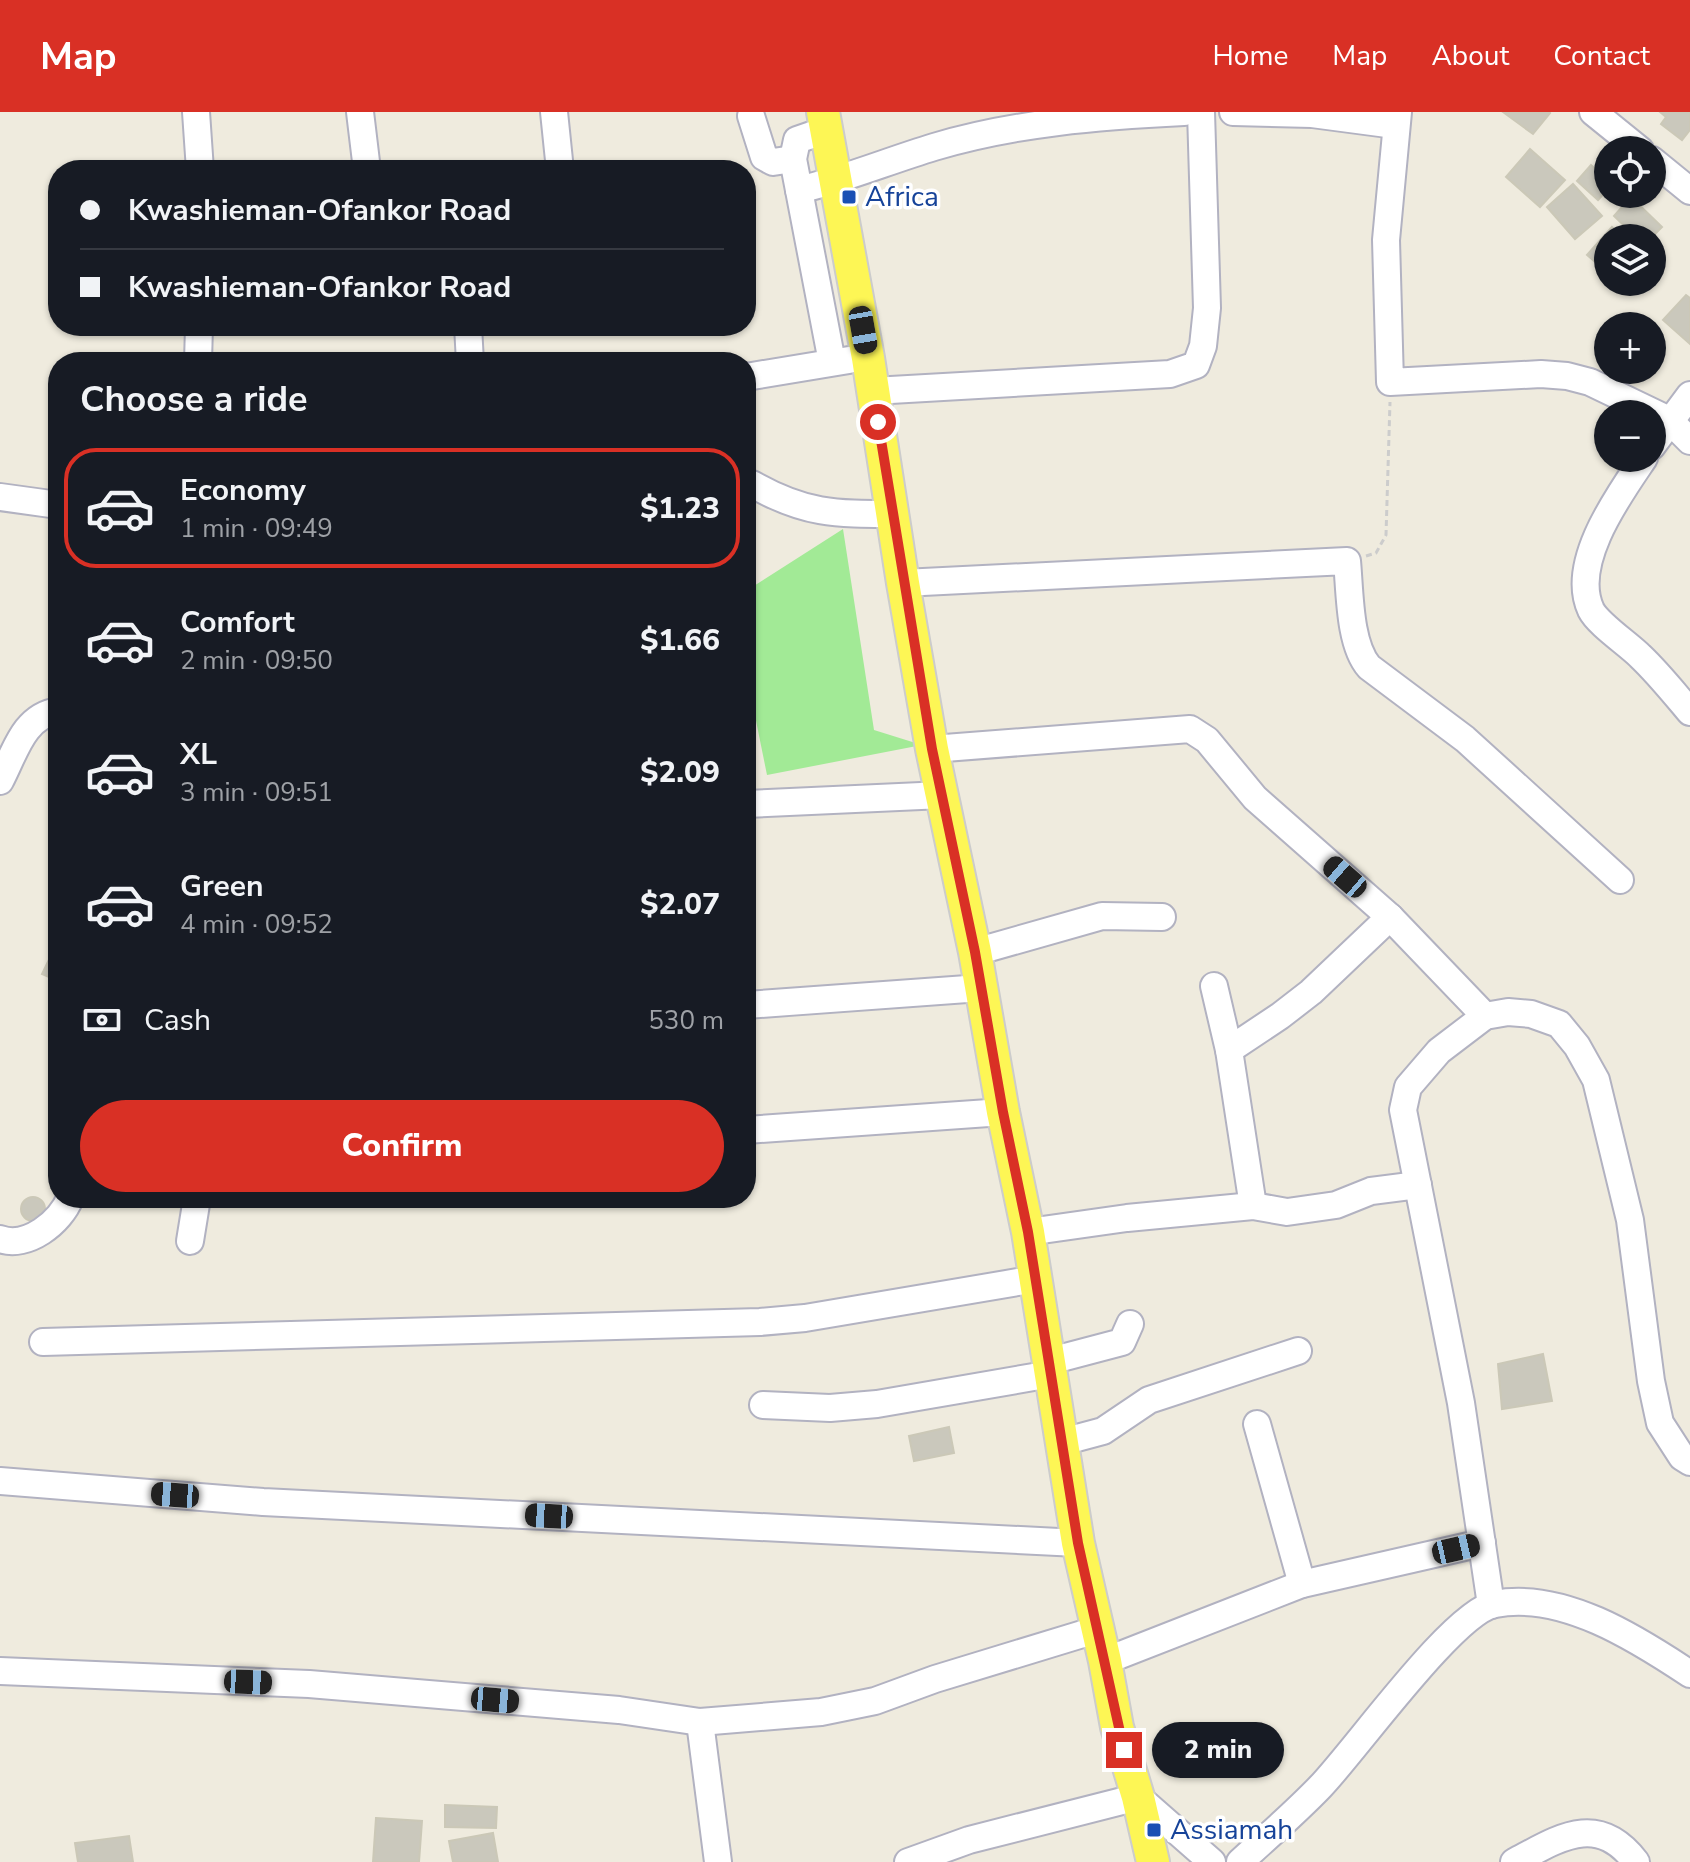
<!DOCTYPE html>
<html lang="en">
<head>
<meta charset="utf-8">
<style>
  body { margin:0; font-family:"Nunito Sans",sans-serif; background:#242831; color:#f1f3f6; height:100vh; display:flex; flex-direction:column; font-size:30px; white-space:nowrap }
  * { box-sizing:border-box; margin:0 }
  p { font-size:26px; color:#9ea1a6 }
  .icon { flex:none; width:44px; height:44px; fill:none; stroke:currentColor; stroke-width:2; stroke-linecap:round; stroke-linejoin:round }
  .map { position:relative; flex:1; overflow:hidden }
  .side { position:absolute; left:48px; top:240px; width:708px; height:856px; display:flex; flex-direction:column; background:#171b24; border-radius:32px; box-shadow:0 2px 6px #0004 }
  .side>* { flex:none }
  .hud { position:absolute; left:48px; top:48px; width:708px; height:176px; border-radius:32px; box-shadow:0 2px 6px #0004; display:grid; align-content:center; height:176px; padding:0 32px; background:#171b24 }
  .buttons { position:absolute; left:1594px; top:24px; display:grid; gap:16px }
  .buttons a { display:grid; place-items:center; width:72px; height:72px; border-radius:50%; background:#171b24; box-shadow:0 2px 6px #0004; font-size:40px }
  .end { position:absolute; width:36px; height:36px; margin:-18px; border:10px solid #d93025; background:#fff; box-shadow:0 0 0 4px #fff }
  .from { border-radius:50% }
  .bubble { position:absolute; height:56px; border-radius:28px; background:#171b24; box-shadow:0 2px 6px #0004; font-size:26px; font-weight:800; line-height:56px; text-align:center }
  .car { position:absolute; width:24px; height:48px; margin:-24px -12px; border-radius:10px; box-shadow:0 0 6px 2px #0007; background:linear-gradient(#222 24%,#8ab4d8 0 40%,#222 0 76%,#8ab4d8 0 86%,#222 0) }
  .hud b { display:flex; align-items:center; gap:28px; height:76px; font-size:30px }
  .hud b+b { border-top:2px solid #363941 }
  .hud i { width:20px; height:20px; background:#f1f3f6 }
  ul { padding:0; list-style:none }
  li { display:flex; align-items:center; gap:24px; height:120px; margin:0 16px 12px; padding:0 16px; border:4px solid transparent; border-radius:32px }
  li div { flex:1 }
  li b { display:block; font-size:30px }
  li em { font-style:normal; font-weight:800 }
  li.on { border-color:#d93025 }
  li>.icon { width:72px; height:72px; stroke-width:1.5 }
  h2 { padding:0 32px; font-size:36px; line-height:96px }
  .pay { display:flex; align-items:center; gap:20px; height:88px; padding:0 32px; font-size:30px }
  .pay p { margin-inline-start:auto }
  .cta { display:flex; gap:16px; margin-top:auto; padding:16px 32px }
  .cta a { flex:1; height:92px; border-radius:48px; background:#d93025; color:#fff; font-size:32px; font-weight:800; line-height:92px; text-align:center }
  header { display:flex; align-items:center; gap:48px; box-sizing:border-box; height:112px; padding:0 40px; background:#d93025; color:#fff }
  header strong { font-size:38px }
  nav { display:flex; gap:44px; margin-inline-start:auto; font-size:28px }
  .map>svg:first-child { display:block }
  .green { fill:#a2ea96 }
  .building { fill:#cac8bc; stroke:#cbc8b7; stroke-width:2 }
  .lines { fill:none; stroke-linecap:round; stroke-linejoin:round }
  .minor-casing { stroke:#b2b2c1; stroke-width:30 }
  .major-casing { stroke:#ccc; stroke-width:36 }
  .path { stroke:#ccc; stroke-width:3; stroke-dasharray:6 4; stroke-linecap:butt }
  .minor { stroke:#fff; stroke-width:26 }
  .major { stroke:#fdf655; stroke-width:32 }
  .route { stroke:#d93025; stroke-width:10 }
  .transit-dot { fill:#1a4fb4; stroke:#fff; stroke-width:3 }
  .labels { text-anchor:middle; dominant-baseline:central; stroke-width:7; stroke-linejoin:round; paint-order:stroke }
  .transit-label { font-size:28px; fill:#164399; stroke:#fff; text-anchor:start }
</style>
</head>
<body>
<header>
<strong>Map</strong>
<nav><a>Home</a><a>Map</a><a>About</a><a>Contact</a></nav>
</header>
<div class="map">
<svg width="1690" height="1750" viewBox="0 0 1690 1750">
  <rect width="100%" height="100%" fill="#efebde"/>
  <polygon class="green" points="843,417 874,618 922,633 767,663 746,559 746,479"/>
  <g class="building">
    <polygon points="1503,0 1549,0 1550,1 1533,22"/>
    <polygon points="1660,0 1690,0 1690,18 1682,28 1661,12 1666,5"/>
    <polygon points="1530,37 1565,68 1540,95 1506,65"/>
    <polygon points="1591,53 1608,69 1608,77 1598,88 1577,69"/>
    <polygon points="1573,72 1602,104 1575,127 1547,95"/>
    <polygon points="1631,85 1662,115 1651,126 1637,126 1614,104"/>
    <polygon points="1612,115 1625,126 1608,126 1608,161 1587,143"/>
    <polygon points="1686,183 1690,186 1690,232 1663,208"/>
    <polygon points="58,829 58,869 42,862"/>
    <circle cx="33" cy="1097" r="12"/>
    <polygon points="1543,1242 1552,1289 1502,1297 1498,1252"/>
    <polygon points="949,1315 954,1341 914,1349 909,1324"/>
    <polygon points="445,1693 497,1695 496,1716 445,1715"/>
    <polygon points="376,1706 422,1709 419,1750 373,1750"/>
    <polygon points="493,1721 498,1750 453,1750 449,1729"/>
    <polygon points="129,1724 133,1750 78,1750 75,1731"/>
  </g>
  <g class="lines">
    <defs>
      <g id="minor">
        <polyline points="196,0 200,58"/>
        <polyline points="360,0 367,58"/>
        <polyline points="554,0 560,58"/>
        <polyline points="1233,0 1312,2 1395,13"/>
        <polyline points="1398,0 1386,128 1390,270 1541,262 1567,264 1590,270 1669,308 1690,329"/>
        <polyline points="1593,0 1640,38"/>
        <polyline points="751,4 764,45 773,50 793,47"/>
        <polyline points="826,18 797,28 793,47 832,250"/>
        <polyline points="1652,48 1690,79"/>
        <path d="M799,78C845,67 888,49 934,35C1014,11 1100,4 1184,0"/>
        <polyline points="468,214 470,250"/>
        <polyline points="198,250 199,214"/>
        <polyline points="746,265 849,248"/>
        <polyline points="873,279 1170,262 1196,253 1203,234 1207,196 1201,0"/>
        <polyline points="1652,334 1690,283"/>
        <path d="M1644,346C1619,383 1569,451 1591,498C1598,512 1628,532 1640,544C1658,561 1674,581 1690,600"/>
        <path d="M752,372C805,402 834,402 894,402"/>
        <polyline points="0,385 58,393"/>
        <path d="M903,471L1347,449C1350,480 1349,532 1369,555L1465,627L1620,768"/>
        <polyline points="932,637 1190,617 1207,628 1255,686 1390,805 1485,904"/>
        <path d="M0,669C15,641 23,604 58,599"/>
        <polyline points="746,692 943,683"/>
        <polyline points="975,840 1102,804 1162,805"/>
        <polyline points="1214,874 1229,938 1253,1094"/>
        <polyline points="746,893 981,876"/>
        <polyline points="1229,938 1280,904 1311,880 1390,805"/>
        <polyline points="746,1018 1003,1000"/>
        <polyline points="1028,1120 1127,1106 1253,1094 1287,1100 1336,1093 1371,1079 1418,1073"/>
        <path d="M0,1127C27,1137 61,1110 70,1086"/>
        <polyline points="190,1129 197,1086"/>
        <polyline points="43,1230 760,1210 805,1206 1036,1167"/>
        <polyline points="1050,1249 1122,1230 1130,1212"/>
        <polyline points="763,1293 830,1296 877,1292 1051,1262"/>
        <polyline points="1257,1312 1302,1472"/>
        <polyline points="1062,1330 1103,1319 1149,1288 1298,1239"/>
        <polyline points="0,1369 263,1390 1078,1431"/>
        <polyline points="1491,1493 1461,1291 1403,998 1408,975 1439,939 1485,904 1508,900 1531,902 1559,912 1577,934 1596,968 1630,1108 1651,1269 1660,1311 1682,1345 1690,1350"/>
        <polyline points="1105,1549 1302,1472 1482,1431"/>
        <polyline points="0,1559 309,1572 619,1598 700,1610 821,1600 875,1589 935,1567 1099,1517"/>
        <polyline points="700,1610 718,1750"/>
        <polyline points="908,1750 969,1728 1138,1685 1212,1750"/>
        <path d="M1240,1750C1267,1725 1295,1701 1320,1675C1355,1639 1453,1500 1495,1492C1562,1479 1636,1526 1690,1562"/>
        <path d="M1514,1750C1558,1727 1597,1699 1636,1750"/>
      </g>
      <polyline id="major" points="823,0 868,246 903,471 932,637 975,840 1003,1000 1028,1120 1078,1431 1105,1549 1117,1615 1138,1685 1153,1750"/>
    </defs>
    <use href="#minor" class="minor-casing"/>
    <use href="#major" class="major-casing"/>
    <polyline class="path" points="1366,444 1376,441 1386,423 1390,290"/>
    <use href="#minor" class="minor"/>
    <use href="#major" class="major"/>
  </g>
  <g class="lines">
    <polyline class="route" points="878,310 932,637 975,840 1003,1000 1028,1120 1078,1431 1124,1638"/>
  </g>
  <g class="transit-dot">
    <rect x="841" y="77" width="16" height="16" rx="4"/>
    <rect x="1146" y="1710" width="16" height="16" rx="4"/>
  </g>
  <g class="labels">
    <g class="transit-label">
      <text x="865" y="85">Africa</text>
      <text x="1170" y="1718">Assiamah</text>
    </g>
  </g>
</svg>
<div class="buttons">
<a><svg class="icon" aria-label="locate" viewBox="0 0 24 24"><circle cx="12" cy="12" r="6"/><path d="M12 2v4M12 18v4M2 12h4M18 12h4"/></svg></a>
<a><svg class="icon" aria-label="layers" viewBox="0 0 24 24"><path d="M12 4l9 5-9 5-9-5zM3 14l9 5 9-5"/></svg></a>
<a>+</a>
<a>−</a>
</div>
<i class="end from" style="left:878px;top:310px"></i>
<i class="end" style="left:1124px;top:1638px"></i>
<div class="bubble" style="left:1152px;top:1610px;width:132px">2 min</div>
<i class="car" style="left:863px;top:218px;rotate:170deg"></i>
<i class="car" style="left:1345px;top:765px;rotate:311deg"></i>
<i class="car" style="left:175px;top:1383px;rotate:274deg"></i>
<i class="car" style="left:549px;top:1404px;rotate:273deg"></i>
<i class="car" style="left:1456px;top:1437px;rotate:77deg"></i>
<i class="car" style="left:248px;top:1570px;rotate:92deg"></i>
<i class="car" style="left:495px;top:1588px;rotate:95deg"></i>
<div class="hud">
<b><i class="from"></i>Kwashieman-Ofankor Road</b>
<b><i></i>Kwashieman-Ofankor Road</b>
</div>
<section class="side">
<h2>Choose a ride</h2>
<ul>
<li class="on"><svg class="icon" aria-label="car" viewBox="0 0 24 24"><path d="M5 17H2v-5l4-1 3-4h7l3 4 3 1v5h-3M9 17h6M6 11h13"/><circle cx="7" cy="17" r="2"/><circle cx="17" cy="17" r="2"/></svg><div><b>Economy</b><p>1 min · 09:49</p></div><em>$1.23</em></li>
<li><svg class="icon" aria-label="car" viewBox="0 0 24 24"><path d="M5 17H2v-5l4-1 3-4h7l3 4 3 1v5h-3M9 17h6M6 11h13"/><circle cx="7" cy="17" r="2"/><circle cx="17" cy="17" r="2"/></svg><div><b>Comfort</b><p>2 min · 09:50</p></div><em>$1.66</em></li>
<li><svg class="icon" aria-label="car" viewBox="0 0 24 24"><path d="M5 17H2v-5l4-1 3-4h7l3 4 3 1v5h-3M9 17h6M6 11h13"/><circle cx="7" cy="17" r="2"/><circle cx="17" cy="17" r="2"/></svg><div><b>XL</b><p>3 min · 09:51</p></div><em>$2.09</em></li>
<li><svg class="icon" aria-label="car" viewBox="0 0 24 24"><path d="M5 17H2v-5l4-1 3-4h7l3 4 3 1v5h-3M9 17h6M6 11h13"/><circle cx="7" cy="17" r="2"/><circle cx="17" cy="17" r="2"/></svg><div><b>Green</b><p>4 min · 09:52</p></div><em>$2.07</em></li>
</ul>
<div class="pay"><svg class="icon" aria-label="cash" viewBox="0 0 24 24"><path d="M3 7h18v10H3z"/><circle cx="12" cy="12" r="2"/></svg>Cash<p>530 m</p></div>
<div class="cta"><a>Confirm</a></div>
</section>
</div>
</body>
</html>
